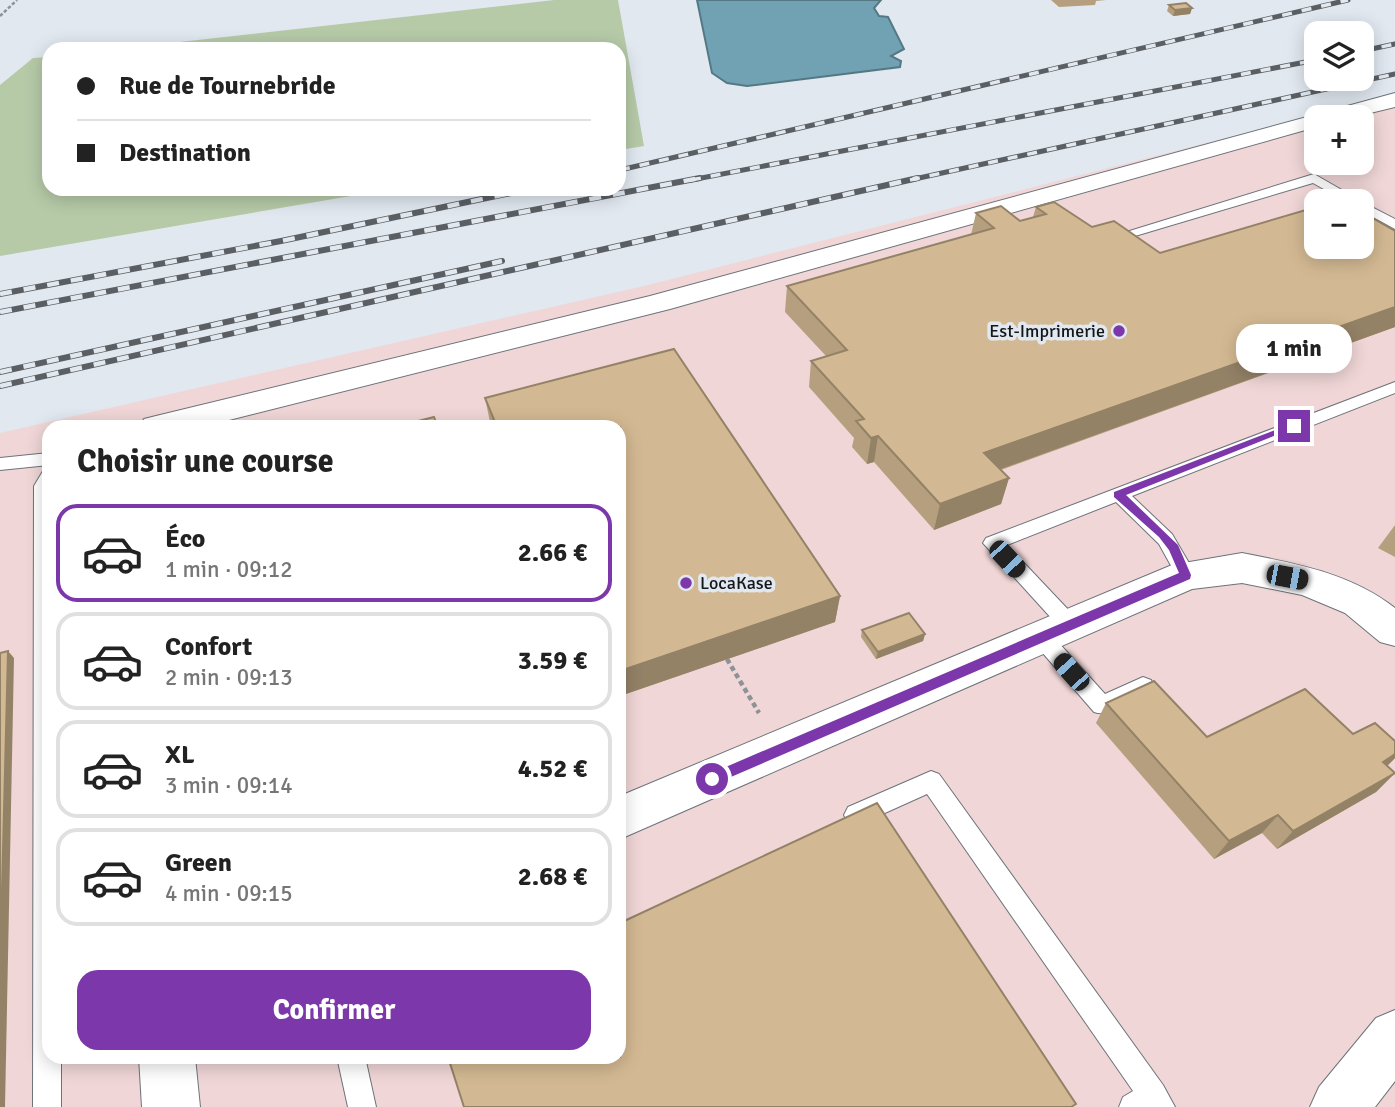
<!DOCTYPE html>
<html lang="fr">
<head>
<meta charset="utf-8">
<style>
  body { margin:0; font-family:Signika,sans-serif; background:#f2f2f2; color:#222; height:100vh; display:flex; flex-direction:column; font-size:26px; white-space:nowrap }
  * { box-sizing:border-box; margin:0 }
  p { font-size:23px; color:#767676 }
  .icon { flex:none; width:38px; height:38px; fill:none; stroke:currentColor; stroke-width:2; stroke-linecap:round; stroke-linejoin:round }
  .map { position:relative; flex:1; overflow:hidden }
  .drawer { position:absolute; left:42px; top:420px; width:584px; height:644px; display:flex; flex-direction:column; background:#fff; border-radius:21px; box-shadow:0 4px 18px #0003 }
  .drawer>* { flex:none }
  .guide { position:absolute; left:42px; top:42px; width:584px; height:154px; border-radius:21px; box-shadow:0 4px 18px #0003; display:grid; align-content:center; height:154px; padding:0 35px; background:#fff }
  .controls { position:absolute; left:1304px; top:21px; display:grid; gap:14px }
  .controls a { display:grid; place-items:center; width:70px; height:70px; border-radius:14px; background:#fff; box-shadow:0 4px 18px #0003; font-size:35px }
  .end { position:absolute; width:32px; height:32px; margin:-16px; border:9px solid #7c38ab; background:#fff; box-shadow:0 0 0 4px #fff }
  .from { border-radius:50% }
  .bubble { position:absolute; height:49px; border-radius:21px; background:#fff; box-shadow:0 4px 18px #0003; font-size:23px; font-weight:700; line-height:49px; text-align:center }
  .car { position:absolute; width:21px; height:42px; margin:-21px -10px; border-radius:9px; box-shadow:0 0 5px 2px #0007; background:linear-gradient(#222 24%,#8ab4d8 0 40%,#222 0 76%,#8ab4d8 0 86%,#222 0) }
  .guide b { display:flex; align-items:center; gap:24px; height:66px; font-size:26px }
  .guide b+b { border-top:2px solid #e0e0e0 }
  .guide i { width:18px; height:18px; background:#222 }
  ul { padding:0; list-style:none }
  li { display:flex; align-items:center; gap:21px; height:98px; margin:0 14px 10px; padding:0 21px; border:4px solid #e0e0e0; border-radius:21px }
  li div { flex:1 }
  li b { display:block; font-size:26px }
  li em { font-style:normal; font-weight:700 }
  li.active { border-color:#7c38ab }
  li>.icon { width:63px; height:63px; stroke-width:1.5 }
  h2 { padding:0 35px; font-size:32px; line-height:84px }
  .button { display:flex; gap:14px; margin-top:auto; padding:14px 35px }
  .button a { flex:1; height:80px; border-radius:21px; background:#7c38ab; color:#fff; font-size:28px; font-weight:700; line-height:80px; text-align:center }
  .map>svg:first-child { display:block }
  .commercial { fill:#f0d6d7; fill-rule:evenodd }
  .green { fill:#b6caa8 }
  .water { fill:#71a2b4; stroke:#557885; stroke-width:2 }
  .lines { fill:none; stroke-linecap:round; stroke-linejoin:round }
  .lane-casing { stroke:#6d737a; stroke-width:2 }
  .street-casing { stroke:#6d737a; stroke-width:2 }
  .path-far1 { stroke:#8d9298; stroke-width:2.5; stroke-dasharray:3.5 2; stroke-linecap:butt }
  .path { stroke:#8d9298; stroke-width:4.5; stroke-dasharray:5 3.5; stroke-linecap:butt }
  .lane { fill:#fff; fill-rule:evenodd }
  .street { fill:#fff; fill-rule:evenodd }
  .rail-far1-casing { stroke:#5b5f63; stroke-width:5 }
  .rail-casing { stroke:#5b5f63; stroke-width:6 }
  .rail-far1 { stroke:#e1e8f0; stroke-width:3.5; stroke-dasharray:10; stroke-linecap:butt }
  .rail { stroke:#e1e8f0; stroke-width:4.5; stroke-dasharray:12; stroke-linecap:butt }
  .wall { fill:#b59f7e }
  .shaded-wall { fill:#948267 }
  .building { fill:#d3b993; stroke:#948267; stroke-width:2 }
  .route { fill:#7c38ab }
  .poi-dot { fill:#7c38ab; stroke:#e1e8f0; stroke-width:2.5 }
  .labels { text-anchor:middle; dominant-baseline:central; stroke-width:7; stroke-linejoin:round; paint-order:stroke }
  .poi-label { font-size:18px; fill:#131518; stroke:#e1e8f0; text-anchor:end }
</style>
</head>
<body>
<div class="map">
<svg width="1395" height="1107" viewBox="0 0 1395 1107">
  <rect width="100%" height="100%" fill="#e1e8f0"/>
  <path class="commercial" d="M1395,95V1107H0V433L644,286ZM1316,117H1362V163H1316ZM1316,201H1362V247H1316ZM49,427H620V1057H49Z"/>
  <g class="green">
    <polygon points="554,0 618,0 644,146 620,150 620,49 117,49"/>
    <polygon points="49,57 49,189 392,189 0,256 0,85 33,58"/>
  </g>
  <polygon class="water" points="697,0 881,0 874,8 879,16 888,17 904,49 891,56 901,61 900,67 747,86 727,83 712,73"/>
  <g class="lines">
    <defs>
      <g id="lane">
        <polygon points="1314,174 1361,201 1345,201 1313,183 1135,236 1123,233"/>
        <polygon points="1362,202 1395,219 1395,229 1362,211"/>
        <polygon points="1395,382 1395,393 1132,496 1172,534 1196,575 1193,580 1179,580 1159,544 1116,502 1007,545 1077,619 1080,625 1077,631 1063,631 983,543 986,538"/>
        <polygon points="49,453 49,465 0,470 0,458"/>
        <polygon points="49,469 49,1057 61,1057 61,1107 33,1107 34,486 43,471"/>
        <path d="M1041,629L1048,631L1105,694L1143,677L1151,680L1154,686L1151,692C1135,700 1111,718 1094,712L1034,643L1031,637L1034,631Z"/>
        <polygon points="931,771 939,774 1163,1085 1175,1107 1119,1107 1123,1097 1133,1091 927,794 856,826 848,823 844,815 848,807"/>
        <polygon points="337,1057 365,1057 376,1107 348,1107"/>
      </g>
      <g id="street">
        <polygon points="1395,93 1395,107 1354,117 1316,117 1316,127 670,309 201,427 139,427 144,419 156,416 650,296"/>
        <path d="M1242,553C1297,564 1350,573 1395,608V646L1380,642L1345,613L1302,595L1242,583L1192,589L620,839V796L1172,565Z"/>
        <polygon points="1395,1010 1395,1081 1375,1107 1310,1107 1319,1087 1376,1018"/>
        <polygon points="139,1057 195,1057 200,1107 142,1107"/>
      </g>
    </defs>
    <use href="#lane" class="lane-casing"/>
    <use href="#street" class="street-casing"/>
    <polyline class="path-far1" points="0,16 17,0"/>
    <polyline class="path" points="727,659 759,713"/>
    <use href="#lane" class="lane"/>
    <use href="#street" class="street"/>
    <defs>
      <g id="rail-far1">
        <polyline points="1362,51 1395,44"/>
        <polyline points="620,170 1348,0"/>
        <polyline points="691,180 1316,60"/>
        <polyline points="910,180 1395,74"/>
      </g>
      <g id="rail">
        <polyline points="0,294 281,241 530,189"/>
        <polyline points="0,312 700,178"/>
        <polyline points="0,372 502,261"/>
        <polyline points="0,386 918,178"/>
      </g>
    </defs>
    <use href="#rail-far1" class="rail-far1-casing"/>
    <use href="#rail" class="rail-casing"/>
    <use href="#rail-far1" class="rail-far1"/>
    <use href="#rail" class="rail"/>
  </g>
  <g class="wall">
    <polygon points="1051,0 1106,0 1096,1 1095,5 1059,7"/>
    <polygon points="1169,5 1192,8 1190,14 1173,16 1167,11"/>
    <polygon points="1036,207 1092,227 1160,253 1395,231 1395,327 1001,470 1009,478 1001,504 934,530 874,462 867,464 852,447 854,438 809,387 811,361 826,356 785,312 787,286 971,235 976,213 1020,221 1033,217"/>
    <polygon points="674,349 840,596 835,622 620,696 620,427 491,427 485,398"/>
    <polygon points="1395,525 1395,557 1378,548"/>
    <polygon points="862,630 925,634 923,641 876,659 861,637"/>
    <polygon points="1106,703 1207,737 1353,734 1395,741 1395,758 1387,766 1395,773 1376,792 1277,849 1262,833 1214,859 1096,723"/>
  </g>
  <g class="shaded-wall">
    <polygon points="1192,8 1190,14 1173,16 1175,10"/>
    <polygon points="1395,307 1395,327 976,478 984,453"/>
    <polygon points="878,436 874,462 867,464 871,438"/>
    <polygon points="1009,478 1001,504 934,530 940,504"/>
    <polygon points="840,596 835,622 620,696 620,671"/>
    <polygon points="925,634 923,641 876,659 878,652"/>
    <polygon points="8,651 14,658 5,1107 0,1107 0,970"/>
    <polygon points="1395,754 1395,758 1385,768 1383,762"/>
    <polygon points="1395,773 1376,792 1277,849 1293,831"/>
    <polygon points="1278,815 1262,833 1214,859 1229,841"/>
  </g>
  <g class="building">
    <polygon points="1186,3 1192,8 1175,10 1169,5"/>
    <polygon points="1054,202 1092,227 1114,221 1160,253 1316,207 1316,247 1362,247 1362,212 1395,231 1395,307 984,453 1009,478 940,504 878,436 871,438 856,421 864,419 811,361 847,350 787,286 994,228 976,213 1001,206 1020,221 1046,214 1036,207"/>
    <polygon points="674,349 840,596 620,671 620,427 497,427 485,398"/>
    <polygon points="434,417 438,427 395,427"/>
    <polygon points="909,613 925,634 878,652 862,630"/>
    <polygon points="8,651 0,970 0,653"/>
    <polygon points="1154,681 1207,737 1305,689 1353,734 1375,723 1395,741 1395,754 1383,762 1395,773 1293,831 1278,815 1229,841 1106,703"/>
    <polygon points="877,803 1076,1104 1071,1107 464,1107 448,1057 620,1057 620,923"/>
  </g>
  <polygon class="route" points="1291,424 1299,426 1126,495 1178,545 1191,575 1190,579 717,783 707,783 707,775 1179,573 1169,550 1159,537 1114,497 1114,492"/>
  <g class="poi-dot">
    <circle cx="1119" cy="331" r="7"/>
    <circle cx="686" cy="583" r="7"/>
  </g>
  <g class="labels">
    <g class="poi-label">
      <text x="1105" y="331">Est-Imprimerie</text>
      <text x="700" y="583" text-anchor="start">LocaKase</text>
    </g>
  </g>
</svg>
<div class="controls">
<a><svg class="icon" aria-label="layers" viewBox="0 0 24 24"><path d="M12 4l9 5-9 5-9-5zM3 14l9 5 9-5"/></svg></a>
<a>+</a>
<a>−</a>
</div>
<i class="end from" style="left:712px;top:779px"></i>
<i class="end" style="left:1294px;top:426px"></i>
<div class="bubble" style="left:1236px;top:324px;width:116px">1 min</div>
<i class="car" style="left:1007px;top:559px;rotate:137deg"></i>
<i class="car" style="left:1287px;top:577px;rotate:101deg"></i>
<i class="car" style="left:1071px;top:672px;rotate:318deg"></i>
<div class="guide">
<b><i class="from"></i>Rue de Tournebride</b>
<b><i></i>Destination</b>
</div>
<section class="drawer">
<h2>Choisir une course</h2>
<ul>
<li class="active"><svg class="icon" aria-label="car" viewBox="0 0 24 24"><path d="M5 17H2v-5l4-1 3-4h7l3 4 3 1v5h-3M9 17h6M6 11h13"/><circle cx="7" cy="17" r="2"/><circle cx="17" cy="17" r="2"/></svg><div><b>Éco</b><p>1 min · 09:12</p></div><em>2.66 €</em></li>
<li><svg class="icon" aria-label="car" viewBox="0 0 24 24"><path d="M5 17H2v-5l4-1 3-4h7l3 4 3 1v5h-3M9 17h6M6 11h13"/><circle cx="7" cy="17" r="2"/><circle cx="17" cy="17" r="2"/></svg><div><b>Confort</b><p>2 min · 09:13</p></div><em>3.59 €</em></li>
<li><svg class="icon" aria-label="car" viewBox="0 0 24 24"><path d="M5 17H2v-5l4-1 3-4h7l3 4 3 1v5h-3M9 17h6M6 11h13"/><circle cx="7" cy="17" r="2"/><circle cx="17" cy="17" r="2"/></svg><div><b>XL</b><p>3 min · 09:14</p></div><em>4.52 €</em></li>
<li><svg class="icon" aria-label="car" viewBox="0 0 24 24"><path d="M5 17H2v-5l4-1 3-4h7l3 4 3 1v5h-3M9 17h6M6 11h13"/><circle cx="7" cy="17" r="2"/><circle cx="17" cy="17" r="2"/></svg><div><b>Green</b><p>4 min · 09:15</p></div><em>2.68 €</em></li>
</ul>
<div class="button"><a>Confirmer</a></div>
</section>
</div>
</body>
</html>
